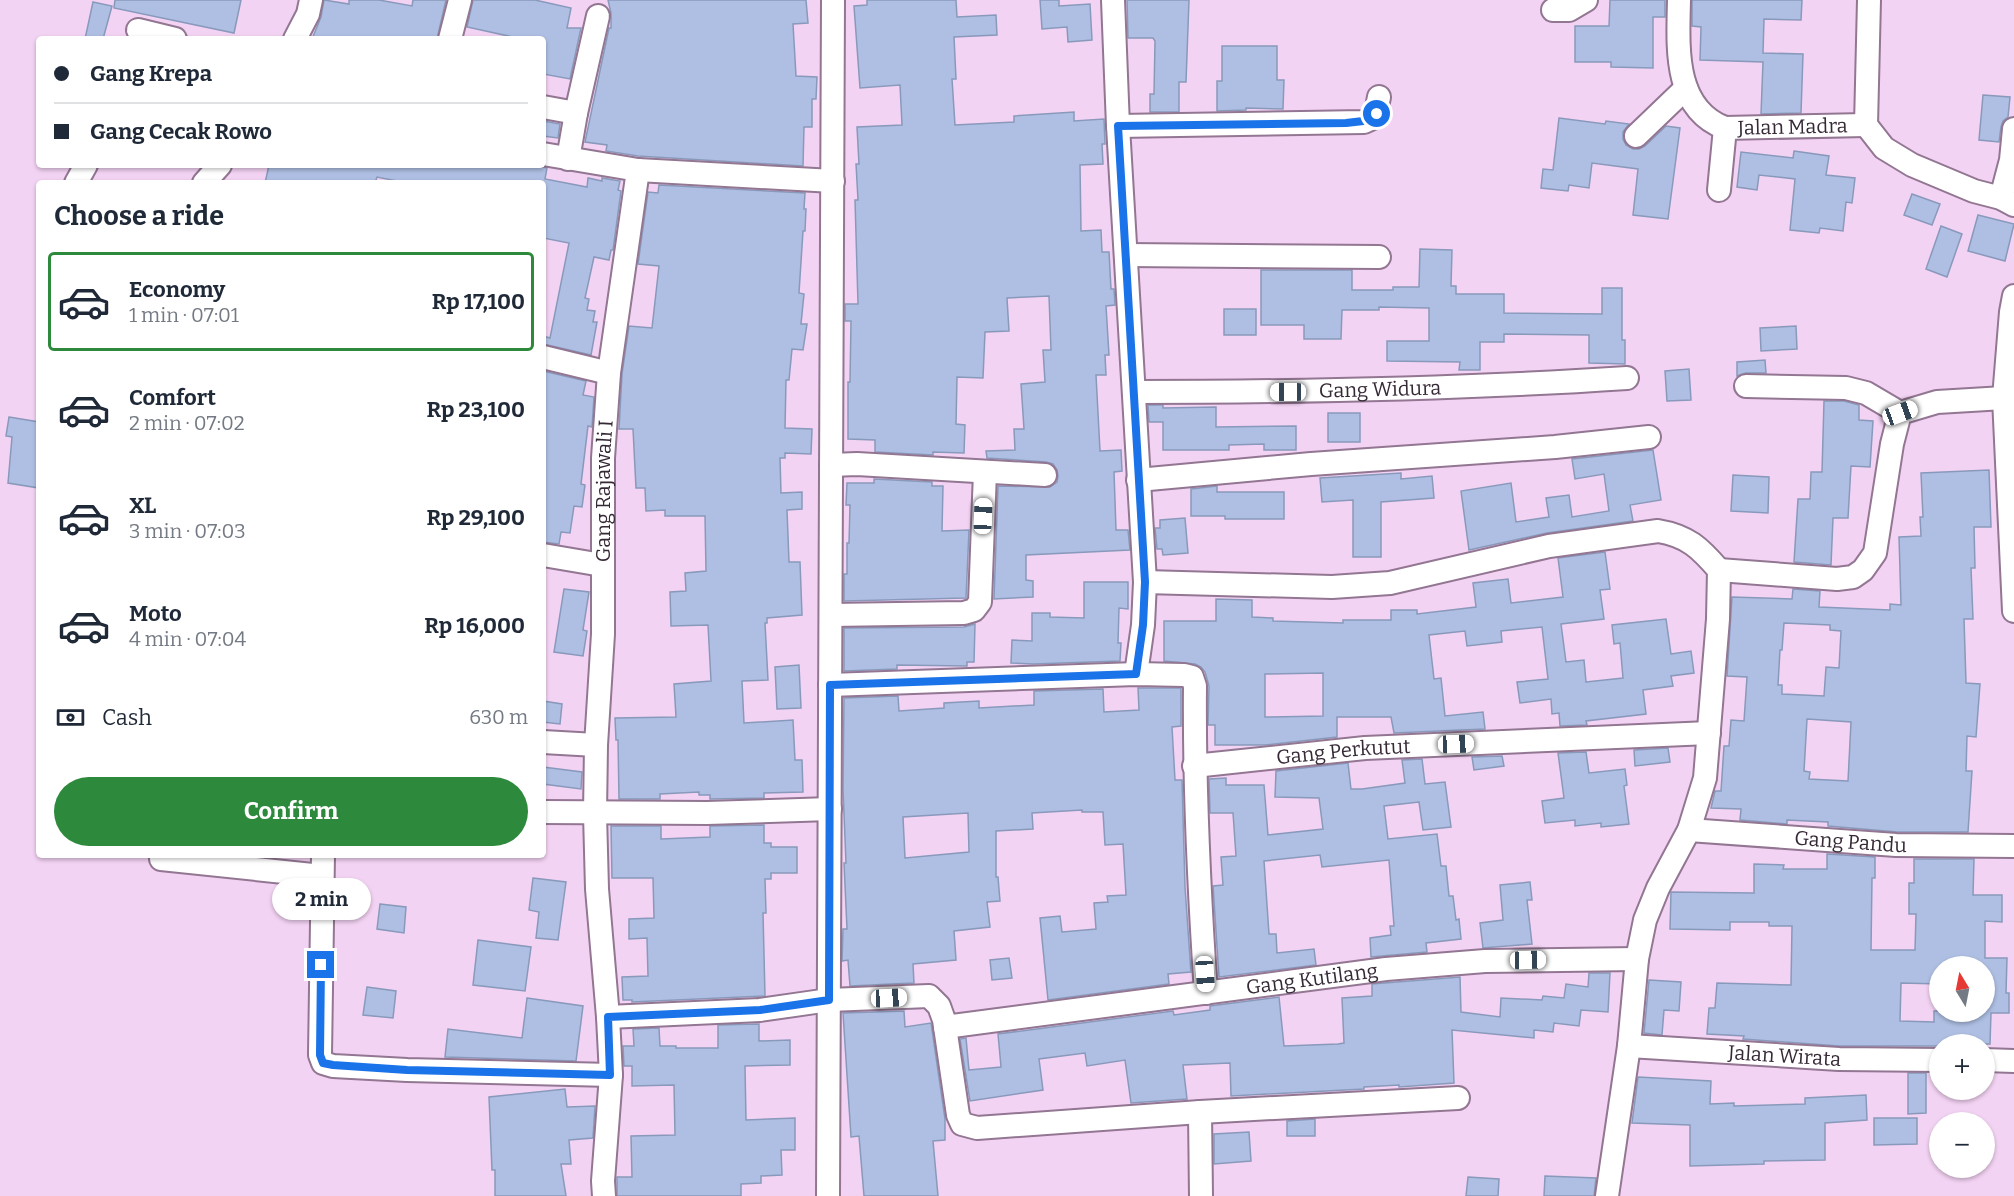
<!DOCTYPE html>
<html lang="en">
<head>
<meta charset="utf-8">
<style>
  body { margin:0; font-family:Bitter,serif; background:#f2f2f3; color:#1f2937; height:100vh; display:flex; flex-direction:column; font-size:22px; white-space:nowrap }
  * { box-sizing:border-box; margin:0 }
  p { font-size:20px; color:#747a83 }
  .icon { flex:none; width:33px; height:33px; fill:none; stroke:currentColor; stroke-width:2; stroke-linecap:round; stroke-linejoin:round }
  .map { position:relative; flex:1; overflow:hidden }
  .side { position:absolute; left:36px; top:180px; width:510px; height:678px; display:flex; flex-direction:column; background:#fff; border-radius:6px; box-shadow:0 2px 4px #0004 }
  .side>* { flex:none }
  .top-card { position:absolute; left:36px; top:36px; width:510px; height:132px; border-radius:6px; box-shadow:0 2px 4px #0004; display:grid; align-content:center; height:132px; padding:0 18px; background:#fff }
  .needle { width:39px; rotate:350deg }
  .tools { position:absolute; left:1929px; top:956px; display:grid; gap:12px }
  .tools a { display:grid; place-items:center; width:66px; height:66px; border-radius:50%; background:#fff; box-shadow:0 2px 4px #0004; font-size:30px }
  .end { position:absolute; width:27px; height:27px; margin:-14px; border:8px solid #1a73e8; background:#fff; box-shadow:0 0 0 3px #fff }
  .from { border-radius:50% }
  .bubble { position:absolute; height:42px; border-radius:21px; background:#fff; box-shadow:0 2px 4px #0004; font-size:20px; font-weight:700; line-height:42px; text-align:center }
  .car { position:absolute; width:18px; height:36px; margin:-18px -9px; border-radius:8px; box-shadow:0 0 4px 2px #0007; background:linear-gradient(#fff 24%,#345 0 40%,#fff 0 76%,#345 0 86%,#fff 0) }
  .top-card b { display:flex; align-items:center; gap:21px; height:57px; font-size:22px }
  .top-card b+b { border-top:2px solid #e0e1e3 }
  .top-card i { width:15px; height:15px; background:#1f2937 }
  ul { padding:0; list-style:none }
  li { display:flex; align-items:center; gap:18px; height:99px; margin:0 12px 9px; padding:0 6px; border:3px solid transparent; border-radius:6px }
  li div { flex:1 }
  li b { display:block; font-size:22px }
  li em { font-style:normal; font-weight:700 }
  li.on { border-color:#2d893b }
  li>.icon { width:54px; height:54px; stroke-width:1.5 }
  h2 { padding:0 18px; font-size:27px; line-height:72px }
  .pay { display:flex; align-items:center; gap:15px; height:66px; padding:0 18px; font-size:22px }
  .pay p { margin-inline-start:auto }
  .cta { display:flex; gap:12px; margin-top:auto; padding:12px 18px }
  .cta a { flex:1; height:69px; border-radius:36px; background:#2d893b; color:#fff; font-size:24px; font-weight:700; line-height:69px; text-align:center }
  .map>svg:first-child { display:block }
  .building { fill:#aebfe3; stroke:#8999bb; stroke-width:1.5; fill-rule:evenodd }
  .lines { fill:none; stroke-linecap:round; stroke-linejoin:round }
  .minor-casing { stroke:#927692; stroke-width:26 }
  .minor { stroke:#fff; stroke-width:22 }
  .route { stroke:#1a73e8; stroke-width:8 }
  .labels { text-anchor:middle; dominant-baseline:central; stroke-width:5; stroke-linejoin:round; paint-order:stroke }
  .street-label { font-size:20px; fill:#352935; stroke:#fce2fc }
</style>
</head>
<body>
<div class="map">
<svg width="2014" height="1196" viewBox="0 0 2014 1196">
  <rect width="100%" height="100%" fill="#f3d3f3"/>
  <g class="building">
    <polygon points="115,0 241,0 234,33 114,8"/>
    <polygon points="324,0 349,4 349,0 379,0 412,6 413,0 446,0 437,39 312,39 321,17"/>
    <polygon points="473,0 535,0 571,8 567,28 581,28 570,79 543,74 543,39 522,39 467,27"/>
    <polygon points="608,0 806,0 808,23 793,24 796,76 817,77 816,99 812,99 812,127 804,127 803,166 638,156 606,151 607,145 585,142 609,28 611,28 611,13"/>
    <polygon points="867,0 956,0 957,17 996,15 997,35 954,37 956,79 952,79 955,125 1014,122 1014,116 1074,112 1074,121 1104,119 1105,144 1102,144 1103,164 1080,165 1081,231 1101,230 1102,252 1109,252 1111,289 1114,289 1115,305 1106,306 1109,355 1105,355 1106,375 1096,375 1100,451 1121,450 1122,471 1114,472 1116,530 1128,530 1130,550 1026,555 1026,580 1033,581 1033,597 994,599 998,486 1050,487 1057,482 1058,476 1057,470 1053,464 1046,462 987,458 986,451 1015,450 1014,429 1024,429 1021,384 1045,382 1043,350 1051,350 1049,296 1007,298 1009,331 985,332 983,378 957,377 956,424 965,425 964,453 933,452 933,455 875,452 875,440 848,439 848,382 850,382 851,321 845,321 845,304 858,304 855,200 858,200 856,164 859,164 857,127 902,125 900,85 860,88 854,6 867,5"/>
    <polygon points="1040,0 1059,0 1059,6 1090,4 1092,40 1068,42 1067,27 1042,29"/>
    <polygon points="1127,0 1189,0 1186,82 1179,82 1179,112 1150,112 1150,94 1154,94 1155,41 1153,38 1128,38"/>
    <polygon points="1610,0 1665,0 1665,17 1653,17 1653,68 1611,67 1611,62 1575,62 1575,26 1609,26"/>
    <polygon points="1692,0 1802,0 1801,20 1764,19 1763,53 1803,54 1801,113 1761,114 1763,62 1700,60 1701,27 1692,26"/>
    <polygon points="93,2 112,6 103,39 85,39"/>
    <polygon points="1222,46 1277,46 1277,80 1284,80 1283,109 1246,108 1246,110 1217,111 1217,81 1222,81"/>
    <polygon points="1983,95 2010,97 2008,117 2003,121 2001,127 1999,142 1979,140"/>
    <polygon points="1559,118 1605,124 1606,121 1629,124 1623,132 1623,139 1626,145 1633,149 1639,149 1645,146 1666,126 1680,128 1668,219 1633,215 1638,169 1592,163 1589,188 1569,185 1568,191 1541,188 1543,169 1553,170"/>
    <polygon points="543,121 560,124 558,138 543,136"/>
    <polygon points="1794,151 1829,156 1826,175 1855,178 1852,203 1846,202 1843,231 1820,228 1819,233 1790,230 1795,179 1759,175 1757,190 1737,187 1741,152 1793,158"/>
    <polygon points="269,165 536,165 547,168 545,179 587,187 588,178 602,181 602,178 620,181 618,190 621,191 613,250 611,250 609,260 594,257 585,298 589,299 587,310 595,311 593,322 597,322 591,355 543,344 543,336 550,338 569,243 543,238 543,183 407,183 377,177 375,183 265,183"/>
    <polygon points="659,185 805,193 804,209 806,209 805,231 803,231 799,293 804,294 801,324 807,324 803,350 792,349 789,380 786,380 785,428 812,429 811,454 785,453 785,458 780,458 781,493 802,492 802,509 787,510 789,562 800,562 802,615 767,618 767,623 765,623 768,680 742,681 744,723 793,720 795,760 802,760 803,792 764,793 764,798 710,799 710,795 699,795 699,792 660,794 660,799 619,799 618,740 616,740 615,718 676,717 674,684 711,681 708,625 671,626 670,592 686,591 685,573 706,571 705,516 665,516 665,510 646,511 645,488 636,488 633,429 619,429 622,374 629,326 652,328 659,266 638,264 648,192 658,193"/>
    <polygon points="1912,194 1940,204 1932,225 1904,215"/>
    <polygon points="1978,215 2014,224 2005,261 1968,251"/>
    <polygon points="1941,226 1962,234 1947,277 1926,269"/>
    <polygon points="1420,249 1452,250 1451,286 1456,286 1456,294 1504,294 1504,313 1602,314 1602,288 1622,288 1622,340 1625,340 1625,364 1589,363 1589,335 1504,334 1504,342 1480,342 1480,370 1459,370 1460,362 1387,361 1387,341 1429,341 1429,308 1379,307 1379,310 1342,310 1341,339 1304,339 1304,325 1261,325 1261,270 1352,270 1352,290 1393,290 1393,287 1419,287"/>
    <rect x="1224" y="309" width="32" height="26"/>
    <polygon points="1796,326 1797,349 1761,351 1760,328"/>
    <polygon points="1765,360 1766,373 1746,373 1737,376 1737,362"/>
    <polygon points="1689,369 1691,400 1667,401 1665,371"/>
    <polygon points="543,371 586,381 583,395 594,397 592,427 588,426 581,484 585,485 582,507 574,506 570,533 561,532 559,544 543,542"/>
    <polygon points="1824,401 1844,401 1859,405 1859,420 1873,421 1870,467 1851,466 1848,518 1833,518 1831,565 1794,562 1798,499 1810,499 1811,472 1822,472"/>
    <polygon points="1148,405 1163,405 1163,408 1216,407 1216,427 1296,426 1296,450 1264,450 1264,444 1229,445 1229,450 1163,450 1163,422 1149,422"/>
    <rect x="1328" y="413" width="32" height="29"/>
    <polygon points="9,417 39,422 39,488 8,483 12,437 6,436"/>
    <polygon points="1653,450 1661,500 1630,505 1633,521 1547,533 1469,550 1461,491 1511,483 1516,522 1549,517 1546,498 1569,495 1572,517 1609,511 1604,474 1575,479 1572,459"/>
    <path d="M1989,470L1991,527H1974L1975,568H1971L1973,619H1964L1966,683L1980,684L1976,737L1967,736L1966,771H1972L1968,832H1897L1828,826V822L1787,820V824L1740,820L1741,809L1711,808L1715,791H1721L1724,746H1729L1731,720L1744,721L1747,677L1727,676L1732,597L1792,599L1793,589L1820,591L1819,607L1890,610V604L1901,605L1899,537L1921,536L1920,517H1923L1921,473ZM1784,623L1830,625V630L1841,631L1839,668L1826,667L1824,696L1782,694V685H1778L1780,650H1782ZM1807,719L1851,722L1848,781L1809,779L1810,772L1804,771Z"/>
    <polygon points="1401,473 1401,479 1432,476 1434,498 1381,502 1381,557 1353,557 1353,500 1322,502 1320,478"/>
    <polygon points="1733,475 1769,477 1768,513 1731,511"/>
    <polygon points="874,479 932,482 932,486 943,486 942,531 969,530 966,598 844,601 844,574 847,574 847,543 849,543 850,505 846,505 847,483 874,483"/>
    <polygon points="1217,486 1217,492 1284,492 1284,519 1225,519 1225,516 1191,516 1191,489"/>
    <polygon points="1185,518 1188,553 1163,555 1162,549 1157,549 1155,528 1160,528 1160,520"/>
    <path d="M1605,552L1610,589L1600,590L1604,619L1561,624L1566,662L1584,660L1586,682L1623,678L1620,643L1614,644L1612,625L1666,619L1671,654L1691,651L1694,673L1671,676L1673,686L1643,690L1646,714L1586,721L1587,725L1560,726L1559,713L1552,714L1551,699L1520,703L1517,682L1548,679L1542,627L1501,631L1502,642L1467,646L1465,631L1429,635L1434,679L1441,678L1445,716L1483,712L1485,729L1394,733L1391,717H1337V737L1265,745H1215V725H1208L1209,686L1205,672L1201,667L1195,664L1164,661V621H1216V599L1252,600V617L1273,618V621L1343,623V620H1391V610H1417V614L1476,607L1473,583L1508,579L1511,603L1563,597L1558,558ZM1323,673V716L1265,717V674Z"/>
    <polygon points="1084,582 1128,582 1128,609 1119,608 1118,643 1121,643 1120,661 1033,664 1011,663 1012,640 1032,641 1032,613 1050,613 1050,617 1084,618"/>
    <polygon points="564,589 589,592 583,630 587,631 583,656 554,652"/>
    <polygon points="975,624 974,662 967,662 967,666 897,665 897,669 844,671 844,628 964,627"/>
    <polygon points="799,665 801,708 777,709 775,667"/>
    <path d="M1138,688H1181V726L1172,727L1175,780H1182L1185,887L1191,972L1168,974L1169,984L1048,1000L1040,918L1060,916L1062,932L1096,929L1094,903L1108,902L1107,896L1126,895L1123,844L1105,845L1103,812H1082V810L1032,813L1033,829L996,831V877H998L1000,901L987,902L990,927L954,931L956,960L913,964L914,983L850,986L848,960L842,961L843,929H847L844,863H846L843,789L844,698L898,696L899,711L944,708V703L979,701V708L1034,705V691L1103,689L1104,712L1139,710ZM968,813L969,852L905,858L903,817Z"/>
    <polygon points="543,701 562,704 560,724 543,722"/>
    <polygon points="1668,748 1670,762 1635,766 1634,750"/>
    <polygon points="1586,752 1589,773 1625,769 1627,785 1624,786 1629,824 1601,827 1601,823 1575,826 1575,820 1545,823 1542,801 1564,798 1558,753"/>
    <polygon points="1502,756 1504,766 1474,770 1472,757"/>
    <polygon points="1422,759 1425,784 1445,782 1451,827 1423,830 1419,802 1384,806 1388,839 1437,834 1441,866 1446,866 1449,896 1453,896 1456,920 1459,919 1461,939 1426,943 1427,952 1371,957 1370,938 1391,935 1390,926 1394,926 1389,860 1322,867 1320,855 1264,861 1269,934 1276,934 1277,953 1314,949 1316,965 1219,977 1213,886 1223,885 1221,857 1236,856 1233,813 1210,813 1209,779 1226,778 1226,785 1264,785 1268,835 1323,829 1319,798 1275,797 1276,771 1348,763 1351,789 1362,789 1405,783 1402,760"/>
    <polygon points="543,767 582,772 581,789 543,784"/>
    <polygon points="764,825 764,843 771,843 771,847 797,847 797,873 771,873 771,879 765,879 766,913 763,913 765,996 632,1002 632,1000 623,1000 622,977 648,976 647,938 629,939 629,919 654,918 653,878 612,878 611,826 661,826 661,839 710,837 710,826"/>
    <path d="M1827,854L1875,857V878H1872L1871,950H1915L1916,914H1909V883H1914V859H1974L1973,895H2002V922L1985,921V958H2007L2006,993H2009V1013H1991L1990,1044H1940V1046H1839L1743,1039L1744,1036L1707,1034L1709,1008H1715L1717,983L1791,985L1792,926H1769V922H1730V930L1670,929L1671,892L1754,893V864L1784,865L1783,869H1827ZM1940,966H1984V1011H1934V1022L1900,1021L1901,983L1940,984Z"/>
    <polygon points="533,878 566,882 558,940 536,938 539,912 529,910"/>
    <polygon points="1530,882 1532,900 1527,900 1532,944 1483,948 1480,923 1503,920 1500,885"/>
    <polygon points="380,904 406,907 404,933 377,929"/>
    <polygon points="478,940 531,947 525,991 473,985"/>
    <polygon points="1009,958 1012,978 992,980 990,960"/>
    <polygon points="1589,973 1610,973 1608,1012 1581,1010 1579,1026 1554,1023 1553,1032 1534,1030 1534,1038 1452,1030 1454,1083 1399,1087 1399,1085 1364,1087 1364,1089 1231,1096 1230,1063 1183,1065 1187,1099 1131,1103 1125,1060 1087,1066 1085,1053 1039,1059 1043,1090 970,1101 960,1039 966,1038 969,1070 1001,1067 998,1034 1173,1011 1174,1015 1210,1010 1210,1006 1279,997 1284,1046 1338,1044 1344,1043 1342,998 1372,996 1372,984 1460,977 1461,1012 1500,1017 1501,998 1542,1000 1543,996 1564,998 1566,984 1588,987"/>
    <polygon points="1649,980 1681,982 1679,1011 1664,1010 1662,1035 1644,1033"/>
    <polygon points="367,987 396,991 393,1018 363,1015"/>
    <polygon points="527,998 583,1006 576,1061 445,1057 448,1029 522,1038"/>
    <polygon points="904,1011 905,1027 931,1023 945,1119 945,1140 933,1141 938,1196 864,1196 859,1136 851,1137 843,1013"/>
    <polygon points="759,1024 759,1041 790,1040 790,1065 745,1066 746,1120 795,1118 795,1150 781,1150 782,1175 761,1176 761,1183 741,1184 741,1196 617,1196 617,1177 632,1177 631,1136 675,1135 674,1085 632,1086 632,1066 624,1066 623,1046 634,1046 633,1029 659,1028 660,1046 676,1046 676,1048 718,1048 718,1025"/>
    <polygon points="1908,1073 1926,1073 1926,1113 1908,1114"/>
    <polygon points="1638,1077 1711,1081 1710,1104 1734,1103 1734,1106 1805,1104 1805,1098 1866,1095 1867,1120 1825,1123 1825,1160 1764,1161 1764,1164 1690,1166 1690,1125 1632,1123"/>
    <polygon points="565,1089 567,1107 595,1106 593,1138 569,1140 571,1164 561,1164 566,1196 495,1196 495,1170 492,1170 489,1097"/>
    <polygon points="1874,1118 1917,1118 1917,1144 1874,1145"/>
    <polygon points="1315,1119 1315,1136 1287,1136 1287,1121"/>
    <polygon points="1249,1132 1251,1161 1214,1164 1214,1134"/>
    <polygon points="1545,1176 1596,1178 1594,1196 1544,1196"/>
    <polygon points="1468,1177 1499,1179 1498,1196 1466,1196"/>
  </g>
  <g class="lines">
    <defs>
      <g id="minor">
        <polyline points="1113,0 1118,126 1145,582 1143,625 1136,674"/>
        <path id="s1" d="M1679,0C1678,47 1673,108 1725,128L1866,125"/>
        <polyline points="1553,10 1569,10 1586,0"/>
        <polyline points="138,30 175,39"/>
        <polyline points="295,39 308,14 311,0"/>
        <polyline points="450,39 460,0"/>
        <polyline points="543,107 576,113"/>
        <polyline points="1866,125 1884,148 1912,165 1974,191 2001,198 2014,205"/>
        <polyline points="1866,125 1869,0"/>
        <polyline points="1118,126 1364,122 1375,117 1379,97"/>
        <polyline points="1636,136 1686,88"/>
        <polyline points="543,154 638,170 833,181"/>
        <polyline points="568,159 576,113 598,16"/>
        <polyline points="76,183 86,165"/>
        <polyline points="204,183 220,165"/>
        <polyline points="1719,190 1725,128"/>
        <polyline points="2001,198 2011,160 2014,129"/>
        <polyline points="1126,255 1379,257"/>
        <polyline points="2014,296 2011,312 2004,398 2014,611"/>
        <polyline points="543,357 609,373"/>
        <polyline points="1746,386 1846,388 1866,393 1900,413"/>
        <path id="s2" d="M1134,392C1299,392 1463,389 1627,378"/>
        <polyline points="831,465 857,464 1045,475"/>
        <polyline points="1138,480 1311,464 1555,447 1649,437"/>
        <polyline points="543,555 602,565"/>
        <polyline points="1719,570 1837,579 1853,577 1863,570 1875,553 1892,444 1900,413 1937,402 2004,398"/>
        <path d="M1145,582L1332,587L1390,583L1549,546L1658,531C1688,536 1700,548 1719,570L1718,619L1705,778L1689,830L1658,888L1645,920L1637,959L1629,1046L1607,1196"/>
        <polyline points="831,615 964,613 974,610 980,602 985,472"/>
        <path d="M830,685L1136,674L1184,675L1192,677L1195,686C1194,789 1199,890 1206,993"/>
        <polyline points="543,742 596,745"/>
        <path id="s3" d="M1194,766L1365,748L1709,733"/>
        <polyline points="543,812 707,813 830,809"/>
        <path id="s4" d="M1689,830L1896,845L2014,846"/>
        <polyline points="323,855 320,1055 323,1063 333,1066 407,1070 611,1075"/>
        <polyline points="161,859 322,876"/>
        <polyline points="608,1017 760,1010 829,1000 929,996 939,1006 944,1020 958,1115 962,1124 977,1128 1200,1112 1458,1098"/>
        <path id="s5" d="M945,1027L1386,969L1485,961L1637,959"/>
        <path id="s6" d="M1629,1046L1839,1059L1940,1060"/>
        <polyline points="1984,1060 2014,1061"/>
        <polyline points="1200,1112 1201,1196"/>
        <path id="s7" d="M604,1196L603,1181L611,1075L608,1017L597,889L595,814L596,745L603,634V458L609,373L638,170"/>
        <polyline points="828,1196 833,0"/>
      </g>
    </defs>
    <use href="#minor" class="minor-casing"/>
    <use href="#minor" class="minor"/>
  </g>
  <g class="lines">
    <polyline class="route" points="321,965 320,1055 323,1063 333,1065 407,1070 610,1075 608,1017 760,1010 829,1000 830,685 1136,674 1143,625 1145,582 1118,126 1346,123 1372,120 1377,114"/>
  </g>
  <g class="labels">
    <g class="street-label">
      <text stroke="none"><textPath href="#s1" startOffset="214">Jalan Madra</textPath></text>
      <text stroke="none"><textPath href="#s2" startOffset="246">Gang Widura</textPath></text>
      <text stroke="none"><textPath href="#s7" startOffset="706">Gang Rajawali I</textPath></text>
      <text stroke="none"><textPath href="#s3" startOffset="150">Gang Perkutut</textPath></text>
      <text stroke="none"><textPath href="#s4" startOffset="162">Gang Pandu</textPath></text>
      <text stroke="none"><textPath href="#s5" startOffset="370">Gang Kutilang</textPath></text>
      <text stroke="none"><textPath href="#s6" startOffset="156">Jalan Wirata</textPath></text>
    </g>
  </g>
</svg>
<div class="tools">
<a><svg class="needle" viewBox="-14 -14 28 28"><path d="M0-13l5 13h-10z" fill="#e53935"/><path d="M0 13l5-13h-10z" fill="#747a83"/></svg></a>
<a>+</a>
<a>−</a>
</div>
<i class="end from" style="left:1377px;top:114px"></i>
<i class="end" style="left:321px;top:965px"></i>
<div class="bubble" style="left:272px;top:878px;width:99px">2 min</div>
<i class="car" style="left:1288px;top:392px;rotate:270deg"></i>
<i class="car" style="left:1900px;top:413px;rotate:70deg"></i>
<i class="car" style="left:983px;top:516px;rotate:2deg"></i>
<i class="car" style="left:1456px;top:744px;rotate:88deg"></i>
<i class="car" style="left:1528px;top:960px;rotate:89deg"></i>
<i class="car" style="left:1205px;top:974px;rotate:176deg"></i>
<i class="car" style="left:889px;top:998px;rotate:87deg"></i>
<div class="top-card">
<b><i class="from"></i>Gang Krepa</b>
<b><i></i>Gang Cecak Rowo</b>
</div>
<section class="side">
<h2>Choose a ride</h2>
<ul>
<li class="on"><svg class="icon" aria-label="car" viewBox="0 0 24 24"><path d="M5 17H2v-5l4-1 3-4h7l3 4 3 1v5h-3M9 17h6M6 11h13"/><circle cx="7" cy="17" r="2"/><circle cx="17" cy="17" r="2"/></svg><div><b>Economy</b><p>1 min · 07:01</p></div><em>Rp 17,100</em></li>
<li><svg class="icon" aria-label="car" viewBox="0 0 24 24"><path d="M5 17H2v-5l4-1 3-4h7l3 4 3 1v5h-3M9 17h6M6 11h13"/><circle cx="7" cy="17" r="2"/><circle cx="17" cy="17" r="2"/></svg><div><b>Comfort</b><p>2 min · 07:02</p></div><em>Rp 23,100</em></li>
<li><svg class="icon" aria-label="car" viewBox="0 0 24 24"><path d="M5 17H2v-5l4-1 3-4h7l3 4 3 1v5h-3M9 17h6M6 11h13"/><circle cx="7" cy="17" r="2"/><circle cx="17" cy="17" r="2"/></svg><div><b>XL</b><p>3 min · 07:03</p></div><em>Rp 29,100</em></li>
<li><svg class="icon" aria-label="car" viewBox="0 0 24 24"><path d="M5 17H2v-5l4-1 3-4h7l3 4 3 1v5h-3M9 17h6M6 11h13"/><circle cx="7" cy="17" r="2"/><circle cx="17" cy="17" r="2"/></svg><div><b>Moto</b><p>4 min · 07:04</p></div><em>Rp 16,000</em></li>
</ul>
<div class="pay"><svg class="icon" aria-label="cash" viewBox="0 0 24 24"><path d="M3 7h18v10H3z"/><circle cx="12" cy="12" r="2"/></svg>Cash<p>630 m</p></div>
<div class="cta"><a>Confirm</a></div>
</section>
</div>
</body>
</html>
